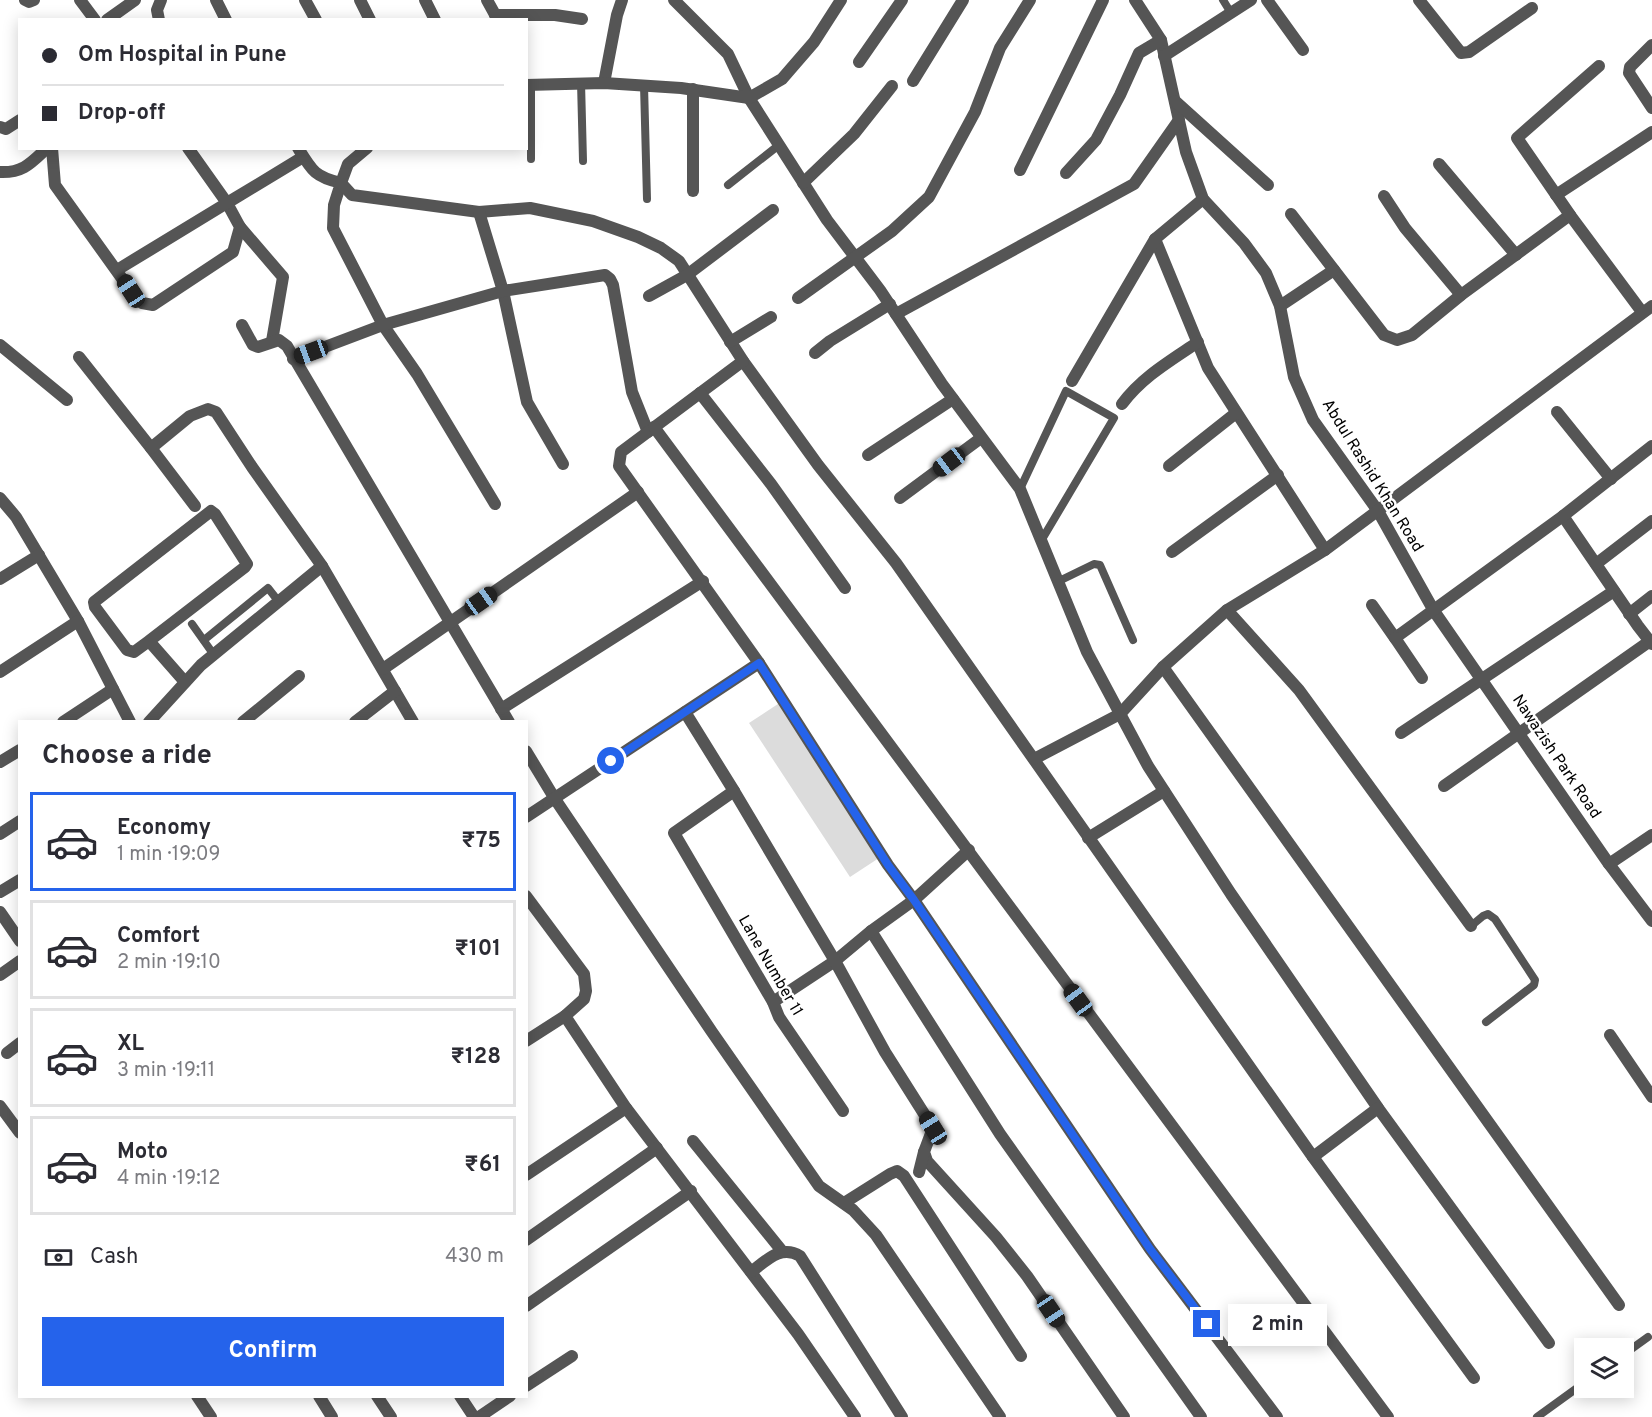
<!DOCTYPE html>
<html lang="en">
<head>
<meta charset="utf-8">
<style>
  body { margin:0; font-family:Overpass,sans-serif; background:#f7f7f7; color:#2b2b33; height:100vh; display:flex; flex-direction:column; font-size:22px; white-space:nowrap }
  * { box-sizing:border-box; margin:0 }
  p { font-size:20px; color:#7c7c81 }
  .icon { flex:none; width:33px; height:33px; fill:none; stroke:currentColor; stroke-width:2; stroke-linecap:round; stroke-linejoin:round }
  .map { position:relative; flex:1; overflow:hidden }
  .sheet { position:absolute; left:18px; top:720px; width:510px; height:678px; display:flex; flex-direction:column; background:#fff; border-radius:0px; box-shadow:0 3px 15px #0003 }
  .sheet>* { flex:none }
  .hud { position:absolute; left:18px; top:18px; width:510px; height:132px; border-radius:0px; box-shadow:0 3px 15px #0003; display:grid; align-content:center; height:132px; padding:0 24px; background:#fff }
  .tools { position:absolute; left:1574px; top:1338px; display:grid; gap:12px }
  .tools a { display:grid; place-items:center; width:60px; height:60px; border-radius:0px; background:#fff; box-shadow:0 3px 15px #0003; font-size:30px }
  .end { position:absolute; width:27px; height:27px; margin:-14px; border:8px solid #2563eb; background:#fff; box-shadow:0 0 0 3px #fff }
  .from { border-radius:50% }
  .bubble { position:absolute; height:42px; border-radius:0px; background:#fff; box-shadow:0 3px 15px #0003; font-size:20px; font-weight:700; line-height:42px; text-align:center }
  .car { position:absolute; width:18px; height:36px; margin:-18px -9px; border-radius:8px; box-shadow:0 0 4px 2px #0007; background:linear-gradient(#222 24%,#8ab4d8 0 40%,#222 0 76%,#8ab4d8 0 86%,#222 0) }
  .hud b { display:flex; align-items:center; gap:21px; height:57px; font-size:22px }
  .hud b+b { border-top:2px solid #e1e1e2 }
  .hud i { width:15px; height:15px; background:#2b2b33 }
  ul { padding:0; list-style:none }
  li { display:flex; align-items:center; gap:18px; height:99px; margin:0 12px 9px; padding:0 12px; border:3px solid #e1e1e2; border-radius:0px }
  li div { flex:1 }
  li b { display:block; font-size:22px }
  li em { font-style:normal; font-weight:700 }
  li.current { border-color:#2563eb }
  li>.icon { width:54px; height:54px; stroke-width:1.5 }
  h2 { padding:0 24px; font-size:27px; line-height:72px }
  .pay { display:flex; align-items:center; gap:15px; height:66px; padding:0 24px; font-size:22px }
  .pay p { margin-inline-start:auto }
  .primary-button { display:flex; gap:12px; margin-top:auto; padding:12px 24px }
  .primary-button a { flex:1; height:69px; border-radius:0px; background:#2563eb; color:#fff; font-size:24px; font-weight:700; line-height:69px; text-align:center }
  .map>svg:first-child { display:block }
  .green { fill:#dcdcdc }
  .lines { fill:none; stroke-linecap:round; stroke-linejoin:round }
  .lane { stroke:#555; stroke-width:8 }
  .street { stroke:#555; stroke-width:12 }
  .route { stroke:#2563eb; stroke-width:8 }
  .labels { text-anchor:middle; dominant-baseline:central; stroke-width:5; stroke-linejoin:round; paint-order:stroke }
  .street-label { font-size:16px; fill:#000; stroke:#fff }
</style>
</head>
<body>
<div class="map">
<svg width="1652" height="1417" viewBox="0 0 1652 1417">
  <rect width="100%" height="100%" fill="#fff"/>
  <polygon class="green" points="781,702 882,856 850,877 749,723"/>
  <g class="lines">
    <g class="lane">
      <polyline points="1223,0 1231,13"/>
      <polyline points="581,82 583,161"/>
      <polyline points="644,85 647,199"/>
      <polyline points="531,159 531,85"/>
      <polyline points="728,185 779,145"/>
      <polyline points="1020,489 1066,391 1114,418 1041,541"/>
      <polyline points="1057,582 1094,564 1100,565 1133,640"/>
      <polyline points="192,624 214,655"/>
      <polyline points="204,640 268,588 279,602"/>
      <polyline points="1471,926 1483,916 1488,914 1495,919 1535,980 1534,985 1486,1022"/>
      <polyline points="1623,1355 1648,1337"/>
      <polyline points="1537,1417 1584,1383"/>
    </g>
    <g class="street">
      <polyline points="25,0 29,2 34,0"/>
      <polyline points="80,0 95,20"/>
      <polyline points="216,0 226,20"/>
      <polyline points="305,0 316,20"/>
      <polyline points="360,0 370,20"/>
      <polyline points="425,0 435,20"/>
      <polyline points="487,0 498,20"/>
      <polyline points="674,0 728,54 749,98 827,220 880,290 942,384 1020,489 1087,652 1148,766 1231,894 1378,1108 1549,1343"/>
      <polyline points="1135,0 1161,40 1186,152 1203,199 1244,243 1266,273 1280,306 1294,377 1313,420 1378,511 1434,611 1609,864 1652,921"/>
      <polyline points="1267,0 1303,50"/>
      <polyline points="1419,0 1461,53 1469,52 1532,8"/>
      <polyline points="495,15 555,15 582,19"/>
      <polyline points="107,20 135,0"/>
      <polyline points="159,20 157,10 161,0"/>
      <polyline points="1652,45 1630,67 1629,73 1652,108"/>
      <polyline points="1164,56 1251,0"/>
      <polyline points="859,62 902,0"/>
      <polyline points="913,81 963,0"/>
      <polyline points="604,83 617,15 622,0"/>
      <polyline points="526,85 604,83 681,88 749,98 782,79 814,42 841,0"/>
      <polyline points="693,89 693,191"/>
      <polyline points="1175,101 1268,185"/>
      <polyline points="0,127 6,129 20,120"/>
      <polyline points="52,148 55,185 131,291 142,303 153,305 233,252 240,227 227,203 303,157"/>
      <path d="M298,148C312,171 315,177 341,183L334,205L333,228L383,325L417,374L495,504"/>
      <polyline points="367,148 348,164 341,183 352,195 479,212 530,208 593,221 638,237 661,248 679,261 743,361 818,465 896,563 1313,1157 1474,1378"/>
      <polyline points="1439,164 1516,255"/>
      <polyline points="1020,170 1103,0"/>
      <path d="M0,172C23,173 31,163 47,148"/>
      <polyline points="1066,173 1096,140 1120,95 1139,53 1161,40"/>
      <polyline points="803,183 854,134 892,86"/>
      <polyline points="1556,195 1652,132"/>
      <polyline points="1384,196 1405,228 1461,295"/>
      <polyline points="479,212 503,291 527,402 563,464"/>
      <polyline points="1291,214 1384,335 1397,340 1412,335 1461,295 1570,215 1642,312"/>
      <polyline points="1570,215 1517,138 1599,66"/>
      <polyline points="240,227 283,277 272,341"/>
      <polyline points="1155,239 1208,368 1325,550"/>
      <polyline points="117,270 227,203 188,148"/>
      <polyline points="649,296 687,275 773,210"/>
      <polyline points="798,298 892,231 929,197 975,112 1000,48 1030,0"/>
      <polyline points="1280,306 1334,270"/>
      <polyline points="896,314 1134,184 1179,120"/>
      <polyline points="242,325 253,345 258,347 279,340 287,346 509,722"/>
      <polyline points="730,342 771,317"/>
      <polyline points="0,345 67,400"/>
      <polyline points="815,353 830,341 890,304"/>
      <polyline points="79,357 151,448 195,506"/>
      <polyline points="293,359 383,325 503,291 605,275 610,279 613,285 632,392 648,432"/>
      <polyline points="743,361 621,452 619,466 759,663 888,865 914,900 1150,1249 1277,1417"/>
      <polyline points="1072,381 1155,239 1203,199"/>
      <polyline points="700,393 771,484 845,588"/>
      <path d="M1122,404C1142,377 1170,361 1198,342"/>
      <polyline points="1557,412 1611,479"/>
      <path d="M654,427C900,756 1142,1088 1388,1417"/>
      <polyline points="151,448 190,416 208,409 216,412 252,467 322,566 413,722"/>
      <polyline points="868,455 953,399"/>
      <polyline points="1169,466 1236,413"/>
      <polyline points="0,498 16,517 78,621"/>
      <polyline points="900,498 981,438"/>
      <polyline points="1563,516 1638,626 1652,644"/>
      <polyline points="1172,552 1278,475"/>
      <polyline points="1596,564 1652,521"/>
      <polyline points="0,579 39,555"/>
      <polyline points="1372,605 1395,638 1563,516 1652,446"/>
      <polyline points="1227,610 1325,550 1652,306"/>
      <polyline points="1629,614 1652,596"/>
      <polyline points="1395,638 1422,678"/>
      <polyline points="149,641 134,652 127,650 95,607 94,602 211,511 215,514 247,564 245,567 149,641 185,682"/>
      <polyline points="1163,667 1619,1305"/>
      <polyline points="383,669 638,492"/>
      <polyline points="0,672 78,621 130,722"/>
      <polyline points="501,709 703,581"/>
      <polyline points="685,712 734,791"/>
      <polyline points="63,722 113,689"/>
      <polyline points="149,722 201,665 322,566"/>
      <polyline points="243,722 299,676"/>
      <polyline points="355,722 395,691"/>
      <polyline points="1401,733 1614,591"/>
      <polyline points="526,751 555,799 712,1032 819,1186 853,1210 876,1235 1000,1417"/>
      <polyline points="1034,759 1120,714 1163,667 1227,610 1299,690 1471,926"/>
      <polyline points="0,762 20,750"/>
      <polyline points="1444,786 1650,641"/>
      <polyline points="526,817 759,663"/>
      <polyline points="0,834 20,821"/>
      <polyline points="1088,838 1164,791"/>
      <polyline points="1609,864 1652,835"/>
      <polyline points="0,892 20,880"/>
      <polyline points="526,896 584,974 586,991 584,999 565,1016 626,1108 798,1334 855,1417"/>
      <polyline points="0,912 20,941"/>
      <polyline points="871,931 1000,1134 1201,1417"/>
      <polyline points="0,975 20,961"/>
      <polyline points="773,1002 835,961 871,931 914,900 969,850"/>
      <polyline points="1610,1035 1652,1097"/>
      <polyline points="526,1041 565,1016"/>
      <polyline points="7,1053 20,1043"/>
      <polyline points="0,1106 20,1133"/>
      <polyline points="843,1111 779,1017 773,1002 674,833 734,791 835,961 885,1052 933,1128 924,1152 927,1161 996,1237 1027,1276 1124,1417"/>
      <polyline points="693,1141 782,1251"/>
      <polyline points="1313,1157 1378,1108"/>
      <polyline points="919,1172 924,1152"/>
      <polyline points="526,1175 626,1108"/>
      <polyline points="844,1203 890,1174 897,1171 904,1176 1021,1356"/>
      <polyline points="526,1240 657,1148"/>
      <path d="M751,1272C766,1261 781,1244 800,1256L902,1417"/>
      <polyline points="526,1306 691,1191"/>
      <polyline points="526,1386 572,1356"/>
      <polyline points="197,1396 211,1417"/>
      <polyline points="319,1396 332,1417"/>
      <polyline points="377,1396 391,1417"/>
      <polyline points="460,1396 474,1417"/>
      <polyline points="479,1417 510,1396"/>
    </g>
  </g>
  <g class="lines">
    <polyline class="route" points="611,761 759,663 888,865 914,900 1150,1249 1207,1324"/>
  </g>
  <g class="labels">
    <g class="street-label">
      <text transform="translate(1372 476) rotate(58)">Abdul Rashid Khan Road</text>
      <text transform="translate(1556 757) rotate(56)">Nawazish Park Road</text>
      <text transform="translate(770 966) rotate(60)">Lane Number 11</text>
    </g>
  </g>
</svg>
<div class="tools">
<a><svg class="icon" aria-label="layers" viewBox="0 0 24 24"><path d="M12 4l9 5-9 5-9-5zM3 14l9 5 9-5"/></svg></a>
</div>
<i class="end from" style="left:611px;top:761px"></i>
<i class="end" style="left:1207px;top:1324px"></i>
<div class="bubble" style="left:1228px;top:1304px;width:99px">2 min</div>
<i class="car" style="left:131px;top:291px;rotate:327deg"></i>
<i class="car" style="left:311px;top:352px;rotate:250deg"></i>
<i class="car" style="left:949px;top:462px;rotate:233deg"></i>
<i class="car" style="left:481px;top:601px;rotate:55deg"></i>
<i class="car" style="left:1078px;top:1000px;rotate:324deg"></i>
<i class="car" style="left:933px;top:1128px;rotate:328deg"></i>
<i class="car" style="left:1051px;top:1311px;rotate:146deg"></i>
<div class="hud">
<b><i class="from"></i>Om Hospital in Pune</b>
<b><i></i>Drop-off</b>
</div>
<section class="sheet">
<h2>Choose a ride</h2>
<ul>
<li class="current"><svg class="icon" aria-label="car" viewBox="0 0 24 24"><path d="M5 17H2v-5l4-1 3-4h7l3 4 3 1v5h-3M9 17h6M6 11h13"/><circle cx="7" cy="17" r="2"/><circle cx="17" cy="17" r="2"/></svg><div><b>Economy</b><p>1 min · 19:09</p></div><em>₹75</em></li>
<li><svg class="icon" aria-label="car" viewBox="0 0 24 24"><path d="M5 17H2v-5l4-1 3-4h7l3 4 3 1v5h-3M9 17h6M6 11h13"/><circle cx="7" cy="17" r="2"/><circle cx="17" cy="17" r="2"/></svg><div><b>Comfort</b><p>2 min · 19:10</p></div><em>₹101</em></li>
<li><svg class="icon" aria-label="car" viewBox="0 0 24 24"><path d="M5 17H2v-5l4-1 3-4h7l3 4 3 1v5h-3M9 17h6M6 11h13"/><circle cx="7" cy="17" r="2"/><circle cx="17" cy="17" r="2"/></svg><div><b>XL</b><p>3 min · 19:11</p></div><em>₹128</em></li>
<li><svg class="icon" aria-label="car" viewBox="0 0 24 24"><path d="M5 17H2v-5l4-1 3-4h7l3 4 3 1v5h-3M9 17h6M6 11h13"/><circle cx="7" cy="17" r="2"/><circle cx="17" cy="17" r="2"/></svg><div><b>Moto</b><p>4 min · 19:12</p></div><em>₹61</em></li>
</ul>
<div class="pay"><svg class="icon" aria-label="cash" viewBox="0 0 24 24"><path d="M3 7h18v10H3z"/><circle cx="12" cy="12" r="2"/></svg>Cash<p>430 m</p></div>
<div class="primary-button"><a>Confirm</a></div>
</section>
</div>
</body>
</html>
